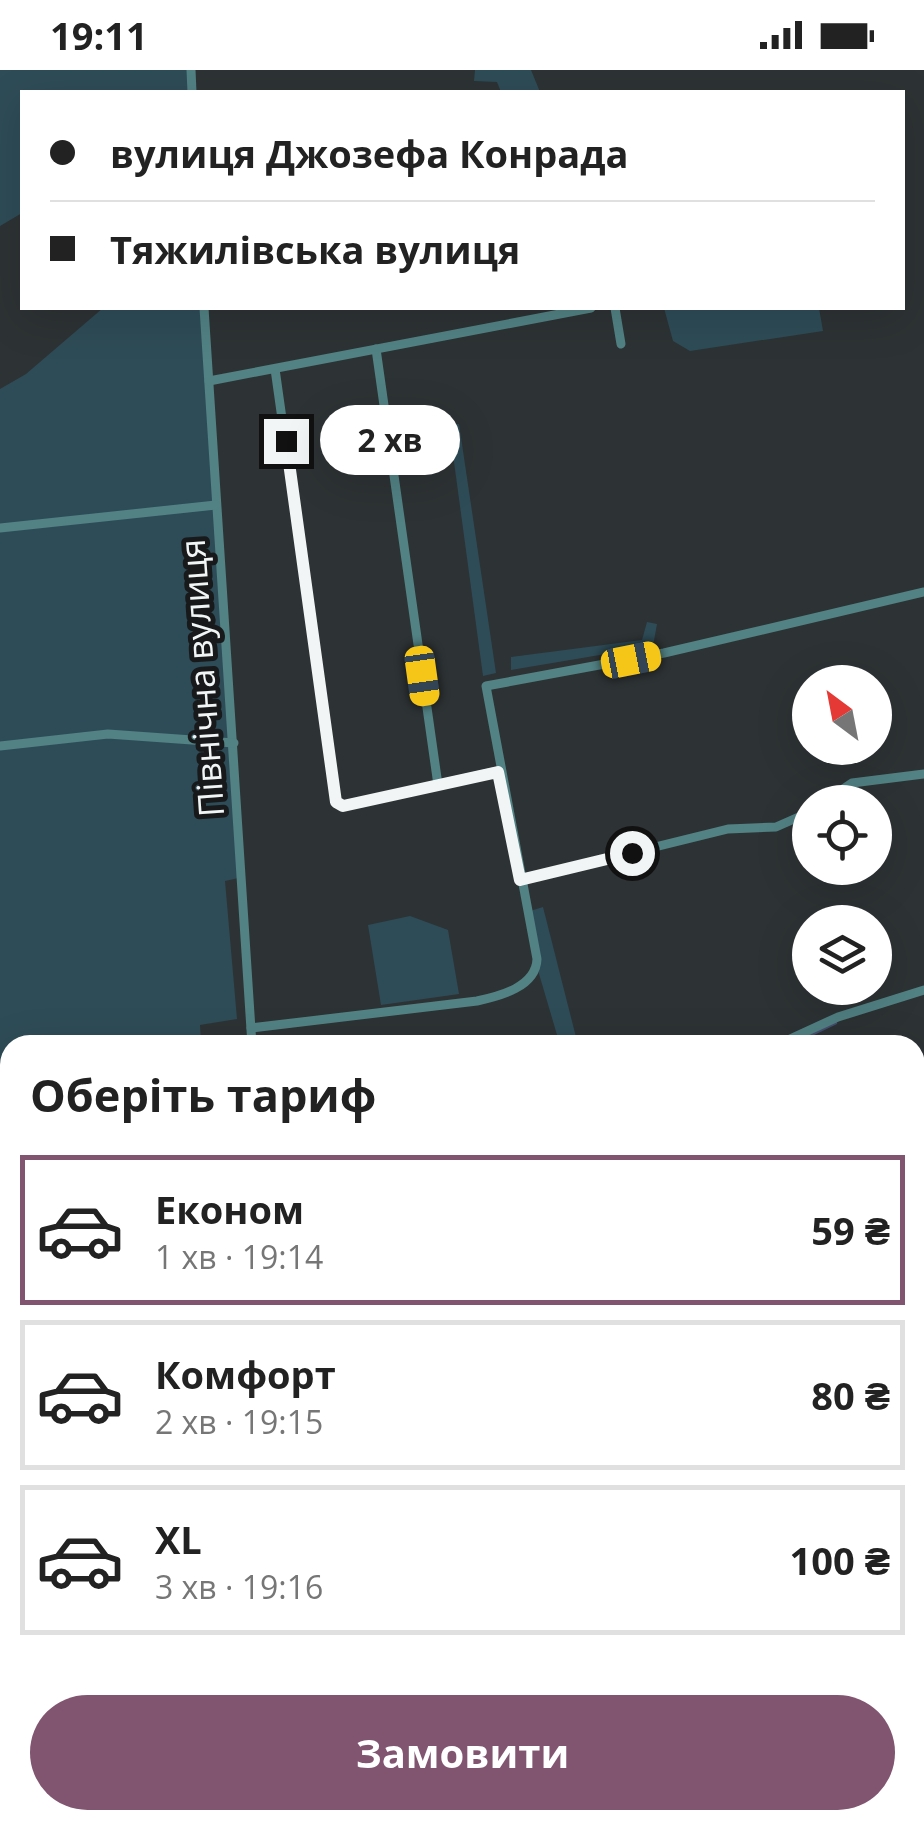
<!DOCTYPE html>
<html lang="uk">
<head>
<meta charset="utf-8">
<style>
  body { margin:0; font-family:"Open Sans",sans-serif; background:#f2f2f2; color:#222; height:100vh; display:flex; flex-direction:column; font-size:38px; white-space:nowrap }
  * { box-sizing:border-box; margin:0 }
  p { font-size:32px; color:#767676 }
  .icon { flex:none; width:55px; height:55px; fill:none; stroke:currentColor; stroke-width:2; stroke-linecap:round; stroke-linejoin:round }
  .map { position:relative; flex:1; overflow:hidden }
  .drawer { position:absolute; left:0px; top:965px; width:925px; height:795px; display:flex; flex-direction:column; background:#fff; border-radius:30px 30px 0 0; box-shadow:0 10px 40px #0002 }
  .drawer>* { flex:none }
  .guide { position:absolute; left:20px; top:20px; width:885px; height:220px; border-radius:0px; box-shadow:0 10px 40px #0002; display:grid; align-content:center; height:220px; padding:0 30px; background:#fff }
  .needle { width:65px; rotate:328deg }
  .controls { position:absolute; left:792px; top:595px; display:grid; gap:20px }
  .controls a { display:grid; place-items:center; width:100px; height:100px; border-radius:50%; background:#fff; box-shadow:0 10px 40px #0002; font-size:50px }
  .end { position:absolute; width:45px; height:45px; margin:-22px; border:12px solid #f2f5f6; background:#111; box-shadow:0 0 0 5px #111 }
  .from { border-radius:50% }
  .bubble { position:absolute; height:70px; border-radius:35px; background:#fff; box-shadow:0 10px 40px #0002; font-size:32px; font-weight:700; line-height:70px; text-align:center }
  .car { position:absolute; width:30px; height:60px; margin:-30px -15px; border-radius:12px; box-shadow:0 0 8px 2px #0007; background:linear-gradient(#f5c518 24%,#345 0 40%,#f5c518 0 76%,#345 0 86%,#f5c518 0) }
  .guide b { display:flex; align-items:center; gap:35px; height:95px; font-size:38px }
  .guide b+b { border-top:2px solid #e0e0e0 }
  .guide i { width:25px; height:25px; background:#222 }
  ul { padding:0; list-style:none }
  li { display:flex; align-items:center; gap:30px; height:150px; margin:0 20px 15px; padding:0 10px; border:5px solid #e0e0e0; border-radius:0px }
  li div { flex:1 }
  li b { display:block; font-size:38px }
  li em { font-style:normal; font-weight:700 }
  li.selected { border-color:#815470 }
  li>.icon { width:90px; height:90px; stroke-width:1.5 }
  h2 { padding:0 30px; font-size:45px; line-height:120px }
  .button { display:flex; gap:20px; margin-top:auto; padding:20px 30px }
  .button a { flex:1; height:115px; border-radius:60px; background:#815470; color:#fff; font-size:40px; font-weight:700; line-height:115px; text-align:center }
  .status { display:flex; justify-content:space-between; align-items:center; height:70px; padding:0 50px; background:#fff; direction:ltr }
  .status svg { height:28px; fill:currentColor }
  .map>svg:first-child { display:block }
  .green { fill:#2e4c57 }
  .water { fill:#464f70 }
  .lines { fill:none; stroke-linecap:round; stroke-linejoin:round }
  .stream { stroke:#464f70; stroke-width:2.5 }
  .minor { stroke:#528284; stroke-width:9 }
  .route { stroke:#f2f5f6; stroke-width:12 }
  .labels { text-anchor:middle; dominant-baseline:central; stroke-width:10; stroke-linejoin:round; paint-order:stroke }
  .street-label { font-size:35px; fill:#f2f5f6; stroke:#17191a }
</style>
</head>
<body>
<div class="status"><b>19:11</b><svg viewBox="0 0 49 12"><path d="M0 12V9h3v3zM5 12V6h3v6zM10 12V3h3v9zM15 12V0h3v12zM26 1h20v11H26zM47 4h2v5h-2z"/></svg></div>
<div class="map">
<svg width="924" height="1760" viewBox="0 0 924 1760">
  <rect width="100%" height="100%" fill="#2d3234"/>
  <g class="green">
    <polygon points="0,0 191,0 192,22 22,22 22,143 0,156"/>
    <polygon points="475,0 531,0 540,22 501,22 497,12 474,11"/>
    <polygon points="103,238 204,238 243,807 225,811 237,949 200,955 201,972 182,975 10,975 10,998 0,999 0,319 26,304"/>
    <polygon points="664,238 819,238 823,261 690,281 673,271"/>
    <polygon points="459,354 496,603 483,606 449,355"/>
    <polygon points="647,552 657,554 653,576 511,600 511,587 642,570"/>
    <polygon points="543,837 578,975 560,975 537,897 527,842"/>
    <polygon points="410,846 448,860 459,924 381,935 368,855"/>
    <polygon points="0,1041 10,1113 10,1396 0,1398"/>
    <polygon points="249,1750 323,1750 325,1760 259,1760"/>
    <polygon points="872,1750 895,1750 924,1760 866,1760"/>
  </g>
  <polygon class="water" points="0,1174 10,1220 10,1313 2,1314"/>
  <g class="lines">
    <g class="stream">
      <polyline points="790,975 836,953"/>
      <polyline points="0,1382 10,1381"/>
      <polyline points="0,1452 10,1460"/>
      <polyline points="680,1750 693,1760"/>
    </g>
    <g class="minor">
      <polyline points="191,0 192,22"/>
      <polyline points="204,238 252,975"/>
      <polyline points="615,238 621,274"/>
      <polyline points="376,279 438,715"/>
      <polyline points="275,299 336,732 343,736 498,701"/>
      <polyline points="209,311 591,238"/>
      <polyline points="0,458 216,435"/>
      <polyline points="0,676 108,664 234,673"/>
      <polyline points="824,732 852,713 924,704"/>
      <polyline points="521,810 728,759 776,757 810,742"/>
      <path d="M251,958L477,931C500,926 536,917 537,889L486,616L664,583L924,522"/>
      <polyline points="777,975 838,947 924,920"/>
      <polyline points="915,1120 924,1120"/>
      <polyline points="915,1266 924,1267"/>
      <polyline points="0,1390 10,1389"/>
      <polyline points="915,1423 924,1424"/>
      <polyline points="0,1460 10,1467"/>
      <polyline points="915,1512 924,1513"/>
      <polyline points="915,1601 924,1602"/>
      <polyline points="0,1734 10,1728"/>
      <polyline points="0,1748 2,1760"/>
      <polyline points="249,1750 259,1760"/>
      <polyline points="475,1750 557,1760"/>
      <polyline points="325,1760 327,1750"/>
    </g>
  </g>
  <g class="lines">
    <polyline class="route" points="286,371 336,732 343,736 498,702 520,810 632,783"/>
  </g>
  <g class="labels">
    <g class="street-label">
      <text transform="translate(201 608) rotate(-94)">Північна вулиця</text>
    </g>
  </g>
</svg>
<div class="controls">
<a><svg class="needle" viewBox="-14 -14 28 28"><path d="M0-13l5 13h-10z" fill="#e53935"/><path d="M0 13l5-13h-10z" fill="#767676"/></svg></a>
<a><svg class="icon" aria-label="locate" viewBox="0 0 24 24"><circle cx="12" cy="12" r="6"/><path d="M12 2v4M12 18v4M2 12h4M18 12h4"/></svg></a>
<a><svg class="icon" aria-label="layers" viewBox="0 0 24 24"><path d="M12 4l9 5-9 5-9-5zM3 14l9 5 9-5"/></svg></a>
</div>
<i class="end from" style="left:632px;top:783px"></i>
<i class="end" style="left:286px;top:371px"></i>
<div class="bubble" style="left:320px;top:335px;width:140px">2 хв</div>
<i class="car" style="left:631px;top:590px;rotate:79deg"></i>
<i class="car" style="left:422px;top:606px;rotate:172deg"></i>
<div class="guide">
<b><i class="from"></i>вулиця Джозефа Конрада</b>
<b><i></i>Тяжилівська вулиця</b>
</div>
<section class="drawer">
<h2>Оберіть тариф</h2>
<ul>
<li class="selected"><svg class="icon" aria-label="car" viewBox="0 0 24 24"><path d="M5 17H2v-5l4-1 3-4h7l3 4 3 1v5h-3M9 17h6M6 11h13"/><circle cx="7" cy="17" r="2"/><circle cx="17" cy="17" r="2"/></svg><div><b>Економ</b><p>1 хв · 19:14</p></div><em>59 ₴</em></li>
<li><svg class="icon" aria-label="car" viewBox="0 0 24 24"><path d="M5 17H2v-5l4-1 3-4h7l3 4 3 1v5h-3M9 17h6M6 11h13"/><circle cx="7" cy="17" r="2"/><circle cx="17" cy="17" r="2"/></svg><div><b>Комфорт</b><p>2 хв · 19:15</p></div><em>80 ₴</em></li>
<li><svg class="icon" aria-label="car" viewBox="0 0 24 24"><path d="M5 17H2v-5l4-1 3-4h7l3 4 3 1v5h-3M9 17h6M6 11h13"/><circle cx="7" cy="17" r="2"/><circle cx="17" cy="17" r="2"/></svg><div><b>XL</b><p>3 хв · 19:16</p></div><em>100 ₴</em></li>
</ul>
<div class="button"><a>Замовити</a></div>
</section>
</div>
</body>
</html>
